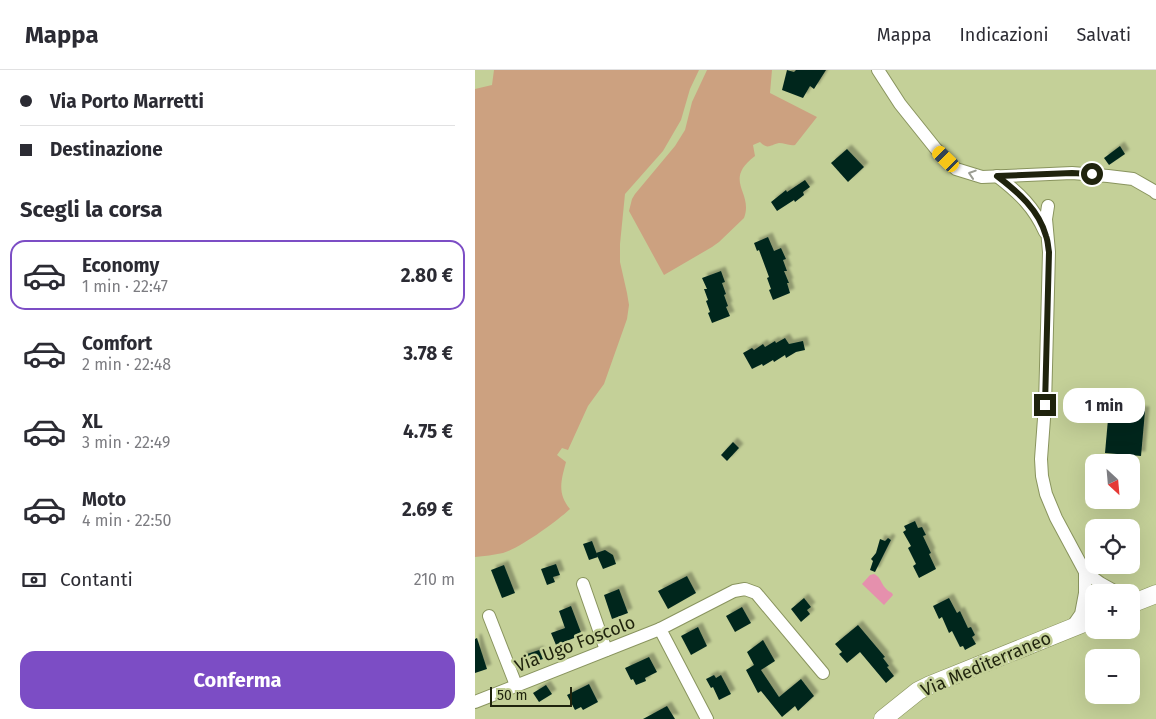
<!DOCTYPE html>
<html lang="it">
<head>
<meta charset="utf-8">
<style>
  body { margin:0; font-family:"Fira Sans",sans-serif; background:#f2f2f3; color:#2b2b33; height:100vh; display:flex; flex-direction:column; font-size:19px; white-space:nowrap }
  * { box-sizing:border-box; margin:0 }
  p { font-size:16px; color:#7c7c81 }
  .icon { flex:none; width:28px; height:28px; fill:none; stroke:currentColor; stroke-width:2; stroke-linecap:round; stroke-linejoin:round }
  .map { position:relative; flex:1; overflow:hidden }
  .sheet { display:flex; flex-direction:column; background:#fff; width:475px }
  .sheet>* { flex:none }
  .banner { display:grid; align-content:center; height:110px; padding:0 20px; background:#fff }
  .needle { width:32px; rotate:154deg }
  .tools { position:absolute; left:610px; top:384px; display:grid; gap:10px }
  .tools a { display:grid; place-items:center; width:55px; height:55px; border-radius:10px; background:#fff; box-shadow:0 5px 20px #0002; font-size:25px }
  .scale { position:absolute; left:15px; bottom:12px; width:82px; box-sizing:border-box; padding-left:5px; border:2px solid #1f230d; border-top:0; font-size:14px; line-height:18px; white-space:nowrap; color:#1f230d; -webkit-text-stroke:4px #c4d098; paint-order:stroke }
  .end { position:absolute; width:22px; height:22px; margin:-11px; border:6px solid #1f230d; background:#fff; box-shadow:0 0 0 2px #fff }
  .from { border-radius:50% }
  .bubble { position:absolute; height:35px; border-radius:15px; background:#fff; box-shadow:0 5px 20px #0002; font-size:16px; font-weight:700; line-height:35px; text-align:center }
  .car { position:absolute; width:15px; height:30px; margin:-15px -8px; border-radius:6px; box-shadow:0 0 4px 1px #0007; background:linear-gradient(#f5c518 24%,#345 0 40%,#f5c518 0 76%,#345 0 86%,#f5c518 0) }
  .banner b { display:flex; align-items:center; gap:18px; height:48px; font-size:19px }
  .banner b+b { border-top:1px solid #e1e1e2 }
  .banner i { width:12px; height:12px; background:#2b2b33 }
  ul { padding:0; list-style:none }
  li { display:flex; align-items:center; gap:15px; height:70px; margin:0 10px 8px; padding:0 10px; border:2px solid transparent; border-radius:15px }
  li div { flex:1 }
  li b { display:block; font-size:19px }
  li em { font-style:normal; font-weight:700 }
  li.on { border-color:#7c4dc5 }
  li>.icon { width:45px; height:45px; stroke-width:1.5 }
  h2 { padding:0 20px; font-size:22px; line-height:60px }
  .pay { display:flex; align-items:center; gap:12px; height:55px; padding:0 20px; font-size:19px }
  .pay p { margin-inline-start:auto }
  .primary-button { display:flex; gap:10px; margin-top:auto; padding:10px 20px }
  .primary-button a { flex:1; height:58px; border-radius:15px; background:#7c4dc5; color:#fff; font-size:20px; font-weight:700; line-height:58px; text-align:center }
  header { display:flex; align-items:center; gap:30px; box-sizing:border-box; height:70px; padding:0 25px; background:#fff; border-bottom:1px solid #e1e1e2 }
  header strong { font-size:24px }
  nav { display:flex; gap:28px; margin-inline-start:auto; font-size:18px }
  main { display:flex; flex:1; min-height:0 }
  .map>svg:first-child { display:block }
  .green { fill:#cca180 }
  .water { fill:#e590ad }
  .building { fill:#01261f; filter:url(#shadow) }
  .lines { fill:none; stroke-linecap:round; stroke-linejoin:round }
  .street-casing { stroke:#89945e; stroke-width:14 }
  .secondary-casing { stroke:#89945e; stroke-width:19 }
  .street { stroke:#fff; stroke-width:12 }
  .secondary { stroke:#fff; stroke-width:18 }
  .oneway { stroke:#9a9c92 }
  .route { stroke:#1f230d; stroke-width:6 }
  .labels { text-anchor:middle; dominant-baseline:central; stroke-width:5; stroke-linejoin:round; paint-order:stroke }
  .street-label { font-size:18px; fill:#1f230d; stroke:#c4d098 }
</style>
</head>
<body>
<header>
<strong>Mappa</strong>
<nav><a>Mappa</a><a>Indicazioni</a><a>Salvati</a></nav>
</header>
<main>
<section class="sheet">
<div class="banner">
<b><i class="from"></i>Via Porto Marretti</b>
<b><i></i>Destinazione</b>
</div>
<h2>Scegli la corsa</h2>
<ul>
<li class="on"><svg class="icon" aria-label="car" viewBox="0 0 24 24"><path d="M5 17H2v-5l4-1 3-4h7l3 4 3 1v5h-3M9 17h6M6 11h13"/><circle cx="7" cy="17" r="2"/><circle cx="17" cy="17" r="2"/></svg><div><b>Economy</b><p>1 min · 22:47</p></div><em>2.80 €</em></li>
<li><svg class="icon" aria-label="car" viewBox="0 0 24 24"><path d="M5 17H2v-5l4-1 3-4h7l3 4 3 1v5h-3M9 17h6M6 11h13"/><circle cx="7" cy="17" r="2"/><circle cx="17" cy="17" r="2"/></svg><div><b>Comfort</b><p>2 min · 22:48</p></div><em>3.78 €</em></li>
<li><svg class="icon" aria-label="car" viewBox="0 0 24 24"><path d="M5 17H2v-5l4-1 3-4h7l3 4 3 1v5h-3M9 17h6M6 11h13"/><circle cx="7" cy="17" r="2"/><circle cx="17" cy="17" r="2"/></svg><div><b>XL</b><p>3 min · 22:49</p></div><em>4.75 €</em></li>
<li><svg class="icon" aria-label="car" viewBox="0 0 24 24"><path d="M5 17H2v-5l4-1 3-4h7l3 4 3 1v5h-3M9 17h6M6 11h13"/><circle cx="7" cy="17" r="2"/><circle cx="17" cy="17" r="2"/></svg><div><b>Moto</b><p>4 min · 22:50</p></div><em>2.69 €</em></li>
</ul>
<div class="pay"><svg class="icon" aria-label="cash" viewBox="0 0 24 24"><path d="M3 7h18v10H3z"/><circle cx="12" cy="12" r="2"/></svg>Contanti<p>210 m</p></div>
<div class="primary-button"><a>Conferma</a></div>
</section>
<div class="map">
<svg width="681" height="649" viewBox="0 0 681 649">
  <defs>
    <filter id="shadow"><feDropShadow dx="4.5" dy="-4.5" stdDeviation="1" flood-color="#0004"/></filter>
  </defs>
  <rect width="100%" height="100%" fill="#c4d098"/>
  <g class="green">
    <path d="M19,0H224L215,19L206,50L188,81L150,124L145,174V192L152,223L154,235L152,249L129,314L113,336L93,380L87,378L82,385L91,392C86,411 82,423 95,439C81,452 45,478 28,483C19,485 9,486 0,487V19L17,15Z"/>
    <path d="M232,0H297L295,23L342,47L320,75C314,76 309,73 304,73C295,75 293,80 285,72L278,75L280,86C247,111 279,122 269,148L244,172L237,177L189,205L154,141L157,129L160,124L200,76L210,60L217,32Z"/>
  </g>
  <path class="water" d="M399,504C408,508 405,517 417,523L418,525L409,535L387,514L395,505Z"/>
  <g class="building">
    <polygon points="312,0 319,2 321,0 351,0 339,19 335,16 328,28 307,20"/>
    <polygon points="645,76 650,84 634,95 629,88"/>
    <polygon points="372,79 389,97 373,112 356,93"/>
    <polygon points="330,110 335,117 328,122 329,125 320,132 319,130 302,141 296,132 311,120 312,122"/>
    <polygon points="293,167 299,181 306,178 311,189 308,190 312,201 309,201 314,213 312,213 315,223 298,230 294,220 296,219 292,208 294,207 284,180 282,181 279,173"/>
    <polygon points="246,201 250,212 247,213 251,224 249,225 253,236 251,237 255,246 237,253 233,243 235,242 231,231 233,230 229,219 232,219 227,208"/>
    <polygon points="310,268 314,274 328,271 330,280 321,282 311,288 310,285 299,292 298,290 288,296 287,294 277,299 268,283 277,278 279,280 288,274 290,277 300,271 301,273"/>
    <polygon points="634,338 670,341 666,386 630,383"/>
    <polygon points="258,372 264,378 252,391 246,385"/>
    <polygon points="440,451 443,458 447,457 451,465 448,466 456,483 454,484 461,499 444,508 438,496 441,494 433,478 436,476 428,462 431,460 429,456"/>
    <polygon points="413,468 416,470 400,502 395,500 398,491 396,489 401,483 405,469 410,471"/>
    <polygon points="117,471 123,487 114,490 108,474"/>
    <polygon points="130,480 138,485 141,494 128,499 121,483"/>
    <polygon points="81,494 85,505 78,507 80,512 72,515 66,499"/>
    <polygon points="29,495 40,523 27,528 16,500"/>
    <polygon points="212,506 221,523 193,539 183,521"/>
    <polygon points="144,519 153,543 137,549 129,525"/>
    <polygon points="329,528 336,537 332,540 335,544 326,552 316,539"/>
    <polygon points="474,528 482,543 485,541 493,558 496,557 500,565 497,567 501,574 490,580 488,576 485,577 477,561 474,563 467,547 464,549 458,536"/>
    <polygon points="96,536 107,565 81,575 76,563 90,558 84,541"/>
    <polygon points="267,537 276,553 260,562 251,546"/>
    <polygon points="383,555 410,587 408,588 414,596 412,597 419,606 411,613 385,582 372,593 364,584 367,582 360,574"/>
    <polygon points="223,557 232,576 216,585 206,566"/>
    <polygon points="2,568 12,599 0,603 0,569"/>
    <polygon points="288,570 300,591 286,600 304,627 326,609 339,626 323,641 320,636 307,647 286,621 283,623 271,600 279,595 272,582"/>
    <polygon points="64,580 68,589 50,595 46,586"/>
    <polygon points="174,587 182,602 170,608 171,611 161,615 158,609 156,610 150,598"/>
    <polygon points="239,605 241,608 246,605 256,624 244,630 238,617 236,618 231,609"/>
    <polygon points="114,614 123,632 108,640 106,637 100,640 92,625"/>
    <polygon points="71,615 77,624 64,632 58,623"/>
    <polygon points="192,636 200,649 168,649"/>
  </g>
  <g class="lines">
    <defs>
      <g id="street">
        <polyline points="403,0 425,34 461,79 481,99 507,107 597,103 633,106 658,109 679,121 681,123"/>
        <path d="M522,106C544,123 559,137 570,162"/>
        <polyline points="573,136 571,149 574,182 570,335 566,389 567,406 571,424 581,448 610,502 625,513 641,522"/>
        <polyline points="108,514 131,580"/>
        <polyline points="14,546 41,615"/>
        <polyline points="597,557 606,544 610,523 610,502"/>
        <polyline points="0,632 185,559"/>
        <polyline points="232,649 185,559 259,521 270,519 281,523 348,603"/>
      </g>
      <g id="secondary">
        <polyline points="656,534 681,524"/>
        <polyline points="408,649 443,621 455,615 619,549"/>
      </g>
    </defs>
    <use href="#street" class="street-casing"/>
    <use href="#secondary" class="secondary-casing"/>
    <use href="#street" class="street"/>
    <use href="#secondary" class="secondary"/>
  </g>
  <defs><path id="oneway-chevron" d="M-2-3.5L2.5 0L-2 3.5" fill="none" stroke-width="1.6" stroke-linecap="round" stroke-linejoin="round" transform="scale(1.25)"/></defs>
  <use class="oneway" href="#oneway-chevron" transform="translate(497 104) rotate(-162)"/>
  <g class="lines">
    <path class="route" d="M570,335L574,182C573,177 573,171 571,166C564,140 543,122 522,106L597,103L617,104"/>
  </g>
  <g class="labels">
    <g class="street-label">
      <text transform="translate(100 574) rotate(-21)">Via Ugo Foscolo</text>
      <text transform="translate(511 594) rotate(-23)">Via Mediterraneo</text>
    </g>
  </g>
</svg>
<div class="tools">
<a><svg class="needle" viewBox="-14 -14 28 28"><path d="M0-13l5 13h-10z" fill="#e53935"/><path d="M0 13l5-13h-10z" fill="#7c7c81"/></svg></a>
<a><svg class="icon" aria-label="locate" viewBox="0 0 24 24"><circle cx="12" cy="12" r="6"/><path d="M12 2v4M12 18v4M2 12h4M18 12h4"/></svg></a>
<a>+</a>
<a>−</a>
</div>
<div class="scale">50 m</div>
<i class="end from" style="left:617px;top:104px"></i>
<i class="end" style="left:570px;top:335px"></i>
<div class="bubble" style="left:588px;top:318px;width:82px">1 min</div>
<i class="car" style="left:471px;top:89px;rotate:314deg"></i>
</div>
</main>
</body>
</html>
